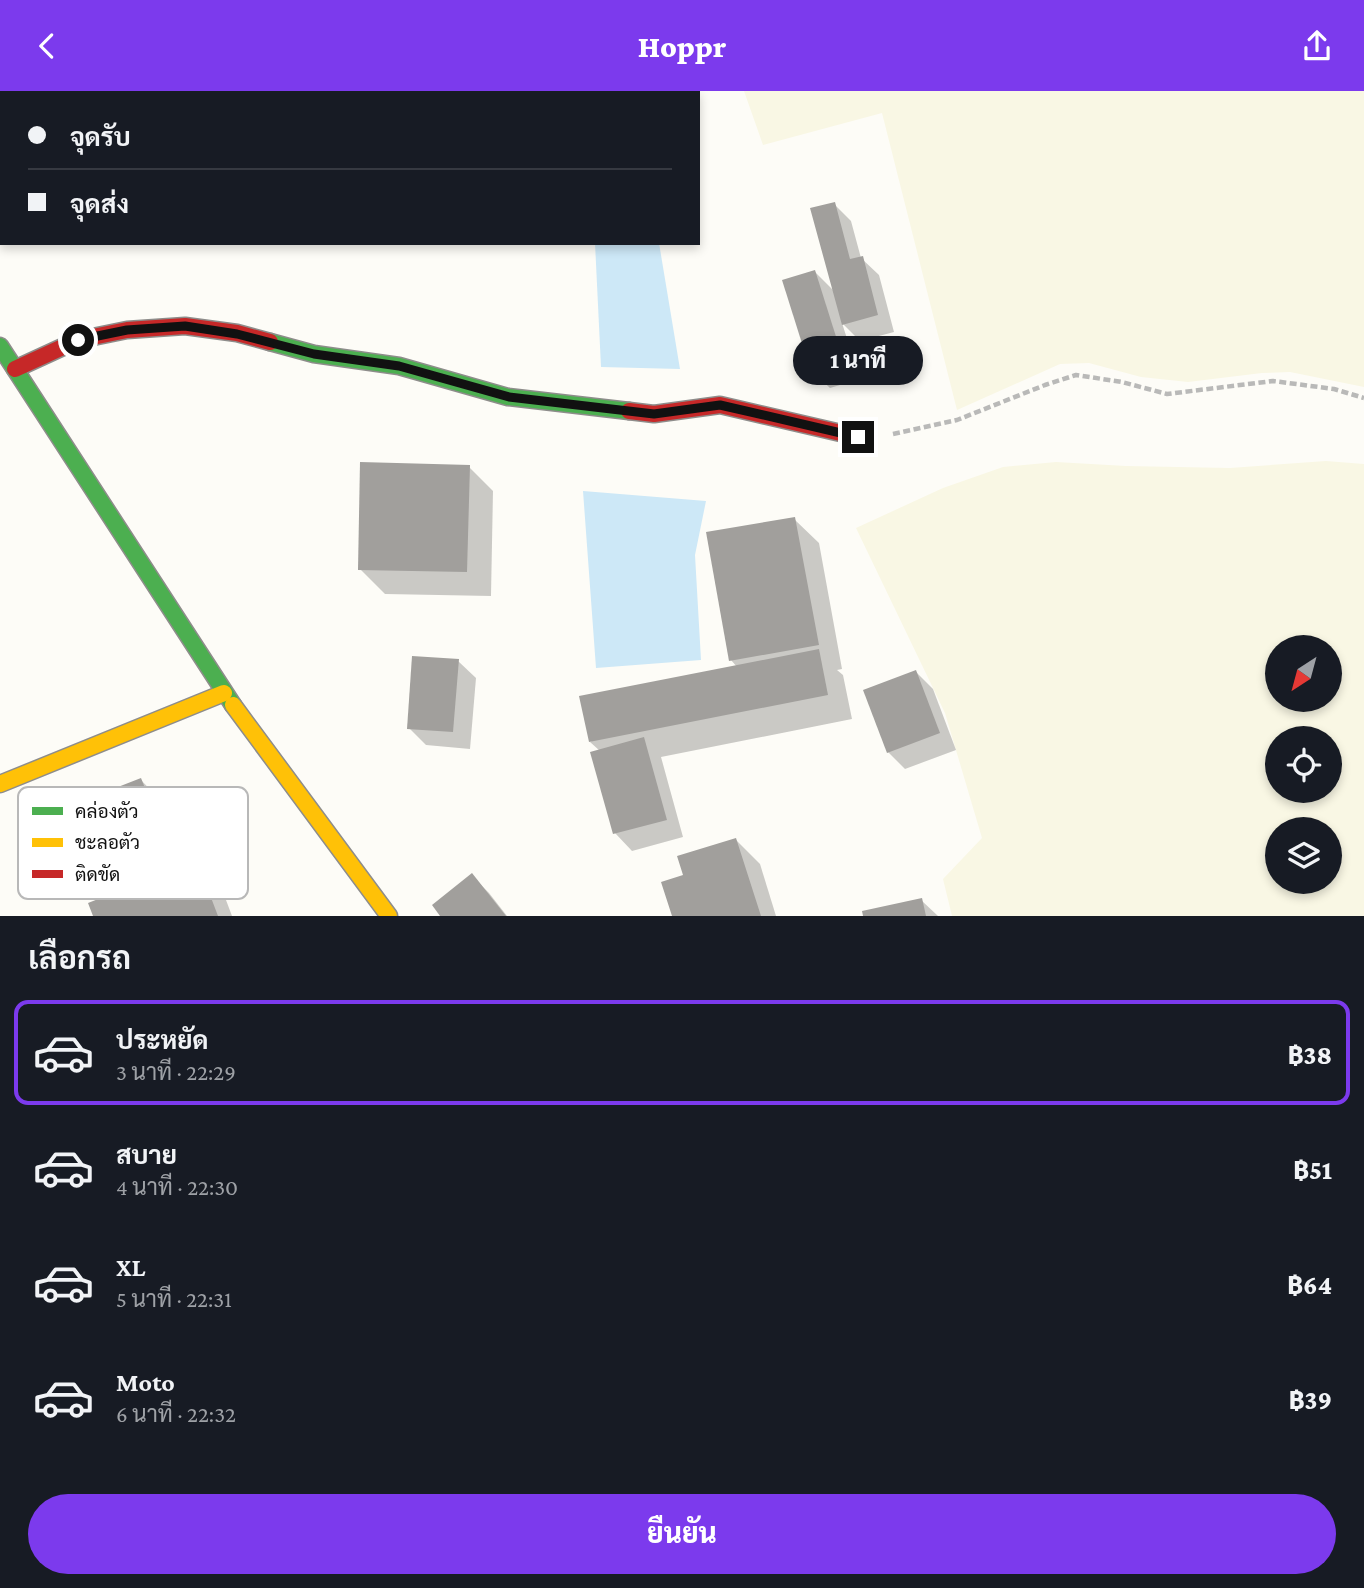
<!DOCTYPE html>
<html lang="th">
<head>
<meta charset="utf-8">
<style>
  body { margin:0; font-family:"Crimson Pro",Sarabun,serif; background:#242831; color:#f1f3f6; height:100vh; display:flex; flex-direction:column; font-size:26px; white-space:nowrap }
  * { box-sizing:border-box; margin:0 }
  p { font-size:23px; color:#9ea1a6 }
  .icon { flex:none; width:38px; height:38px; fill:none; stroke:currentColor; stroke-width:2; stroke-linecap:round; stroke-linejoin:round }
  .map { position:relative; height:825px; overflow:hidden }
  .details { display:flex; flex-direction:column; background:#171b24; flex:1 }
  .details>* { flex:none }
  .hud { position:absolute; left:0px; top:0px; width:700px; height:154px; box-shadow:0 4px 10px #0003; display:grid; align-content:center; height:154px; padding:0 28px; background:#171b24 }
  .needle { width:46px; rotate:216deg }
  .controls { position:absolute; left:1265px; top:544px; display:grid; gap:14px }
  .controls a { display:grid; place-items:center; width:77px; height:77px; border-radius:50%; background:#171b24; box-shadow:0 4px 10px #0003; font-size:35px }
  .end { position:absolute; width:32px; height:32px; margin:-16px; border:9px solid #111; background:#fff; box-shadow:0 0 0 4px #fff }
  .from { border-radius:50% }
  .bubble { position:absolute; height:49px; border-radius:24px; background:#171b24; box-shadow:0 4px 10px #0003; font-size:23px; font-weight:800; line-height:49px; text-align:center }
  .hud b { display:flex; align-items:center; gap:24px; height:66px; font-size:26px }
  .hud b+b { border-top:2px solid #363941 }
  .hud i { width:18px; height:18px; background:#f1f3f6 }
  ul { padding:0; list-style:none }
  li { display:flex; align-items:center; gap:21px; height:105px; margin:0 14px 10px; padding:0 14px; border:4px solid transparent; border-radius:14px }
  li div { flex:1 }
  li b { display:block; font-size:26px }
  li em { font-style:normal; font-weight:800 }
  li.active { border-color:#7c3aed }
  li>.icon { width:63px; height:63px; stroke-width:1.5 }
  h2 { padding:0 28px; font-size:32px; line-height:84px }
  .cta { display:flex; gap:14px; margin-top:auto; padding:14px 28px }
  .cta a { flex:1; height:80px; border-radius:42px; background:#7c3aed; color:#fff; font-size:28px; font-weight:800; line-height:80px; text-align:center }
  header { display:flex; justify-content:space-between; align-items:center; height:91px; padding:0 28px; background:#7c3aed; color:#fff; font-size:32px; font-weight:800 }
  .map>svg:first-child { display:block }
  .farmland { fill:#f9f7e4; fill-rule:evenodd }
  .forest { fill:#d8eac5 }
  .water { fill:#cde8f7 }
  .shadow { fill:#0003 }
  .building { fill:#a19f9c }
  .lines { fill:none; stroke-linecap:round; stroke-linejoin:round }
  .fast-casing { stroke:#8e8d8b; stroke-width:19 }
  .slow-casing { stroke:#8e8d8b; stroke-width:19 }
  .jam-casing { stroke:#8e8d8b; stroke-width:19 }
  .path { stroke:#b9b9b8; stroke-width:4.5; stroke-dasharray:7 3.5; stroke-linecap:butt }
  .fast { stroke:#4caf50; stroke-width:16 }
  .slow { stroke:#ffc107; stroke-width:16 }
  .jam { stroke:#c62828; stroke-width:16 }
  .route { stroke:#111; stroke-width:9 }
  .key { fill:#fff; stroke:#b8b8b8; stroke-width:2 }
  .key-label { font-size:19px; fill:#111 }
</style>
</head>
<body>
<header><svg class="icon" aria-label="back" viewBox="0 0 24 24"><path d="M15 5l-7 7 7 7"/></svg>Hoppr<svg class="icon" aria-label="share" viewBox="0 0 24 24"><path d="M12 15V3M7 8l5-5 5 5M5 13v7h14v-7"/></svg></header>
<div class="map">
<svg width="1364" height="825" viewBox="0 0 1364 825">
  <rect width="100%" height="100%" fill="#fdfcf7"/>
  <g class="farmland">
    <polygon points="744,0 1364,0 1364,296 1290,281 1262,282 1188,291 1141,286 1089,272 1060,273 957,319 882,22 763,54"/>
    <path d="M1326,370L1364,373V825H952L943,788L982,747L945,622L856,437L943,397L1003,376L1056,371L1126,375L1230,377ZM1330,556V609H1278V556ZM1278,648H1330V700H1278ZM1278,738H1330V791H1278Z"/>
  </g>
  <polygon class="forest" points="0,0 123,0 120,2 2,2 2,87 0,88"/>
  <g class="water">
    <polygon points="595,152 659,152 680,278 601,276"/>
    <polygon points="583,400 706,410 695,464 701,569 596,577"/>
  </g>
  <g class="shadow">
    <polygon points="834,113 851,130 861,167 879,184 894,241 860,250 842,232 860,288 830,297 812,280 815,181 835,201"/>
    <polygon points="469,376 493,400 491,505 385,503 360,478"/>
    <polygon points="794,428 819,452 842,578 837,579 843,584 852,628 661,666 683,746 632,760 615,742 600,660 590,651 737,576 731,569"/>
    <polygon points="458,570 476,587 470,658 426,654 409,637"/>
    <polygon points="916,581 933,598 956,659 905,678 888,661"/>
    <polygon points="141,689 158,707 182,768 122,792 105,775"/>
    <polygon points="736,749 760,773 776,825 673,825 685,786"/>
    <polygon points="166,783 177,794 201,785 226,809 232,825 95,825"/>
    <polygon points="472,785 489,802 507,825 443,825"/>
    <polygon points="921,809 938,825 865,825"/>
  </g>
  <g class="building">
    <polygon points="835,111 850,168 863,165 878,224 842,234 810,117"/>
    <polygon points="815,179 844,271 811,281 782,189"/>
    <polygon points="360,371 470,374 467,481 358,479"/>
    <polygon points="795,426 819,554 729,570 706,441"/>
    <polygon points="819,558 828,604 589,651 579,605"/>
    <polygon points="412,565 459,568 453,641 407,638"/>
    <polygon points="916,579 940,642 887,662 863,599"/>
    <polygon points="644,646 667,729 613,743 590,661"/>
    <polygon points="141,687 166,751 103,776 77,712"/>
    <polygon points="736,747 761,825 672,825 661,791 683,784 677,765"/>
    <polygon points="167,781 172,794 202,783 218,825 93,825 88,812"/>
    <polygon points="472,782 506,825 440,825 432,814"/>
    <polygon points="922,807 926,825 863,825 862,820"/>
  </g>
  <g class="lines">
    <defs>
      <g id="fast">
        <polyline points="270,251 314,263 399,275 508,306 629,320"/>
        <polyline points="0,255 233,614"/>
      </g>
      <g id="slow">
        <polyline points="233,614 389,825"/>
        <polyline points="0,693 224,602"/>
      </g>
      <g id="jam">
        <polyline points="15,278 78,249 127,239 185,235 237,242 270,251"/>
        <polyline points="629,320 654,323 720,314 858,346"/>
      </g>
    </defs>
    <use href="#fast" class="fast-casing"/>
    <use href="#slow" class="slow-casing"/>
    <use href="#jam" class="jam-casing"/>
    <polyline class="path" points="893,343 957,329 1045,294 1076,284 1122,291 1167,303 1273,290 1334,298 1364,307"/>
    <use href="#fast" class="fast"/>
    <use href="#slow" class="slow"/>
    <use href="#jam" class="jam"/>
  </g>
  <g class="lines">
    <polyline class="route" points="78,249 127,239 185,235 237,243 314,263 399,275 509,306 654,323 720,314 858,346"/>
  </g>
  <rect x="18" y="696" width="230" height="112" rx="10" class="key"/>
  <rect x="32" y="716" width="31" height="8" fill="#4caf50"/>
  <rect x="32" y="747" width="31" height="9" fill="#ffc107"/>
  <rect x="32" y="779" width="31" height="8" fill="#c62828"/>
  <g class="key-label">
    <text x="75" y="727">คล่องตัว</text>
    <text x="75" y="758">ชะลอตัว</text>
    <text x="75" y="790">ติดขัด</text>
  </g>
</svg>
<div class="controls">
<a><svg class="needle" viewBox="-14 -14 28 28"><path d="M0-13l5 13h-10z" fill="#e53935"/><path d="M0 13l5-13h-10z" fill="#9ea1a6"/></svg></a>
<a><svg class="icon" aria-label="locate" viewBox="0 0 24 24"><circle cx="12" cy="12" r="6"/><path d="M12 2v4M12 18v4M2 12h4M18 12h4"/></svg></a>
<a><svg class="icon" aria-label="layers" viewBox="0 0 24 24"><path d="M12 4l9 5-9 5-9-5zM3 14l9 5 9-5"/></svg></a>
</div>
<i class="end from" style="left:78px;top:249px"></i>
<i class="end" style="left:858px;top:346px"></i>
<div class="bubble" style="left:793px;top:245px;width:130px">1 นาที</div>
<div class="hud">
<b><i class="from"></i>จุดรับ</b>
<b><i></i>จุดส่ง</b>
</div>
</div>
<section class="details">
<h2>เลือกรถ</h2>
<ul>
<li class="active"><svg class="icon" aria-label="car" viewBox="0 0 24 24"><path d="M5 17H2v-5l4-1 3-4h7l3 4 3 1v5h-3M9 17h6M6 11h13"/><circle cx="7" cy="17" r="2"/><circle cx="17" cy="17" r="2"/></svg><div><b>ประหยัด</b><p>3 นาที · 22:29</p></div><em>฿38</em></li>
<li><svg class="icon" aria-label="car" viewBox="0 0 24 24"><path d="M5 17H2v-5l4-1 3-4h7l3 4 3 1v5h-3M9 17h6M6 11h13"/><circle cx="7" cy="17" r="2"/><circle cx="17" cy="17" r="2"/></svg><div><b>สบาย</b><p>4 นาที · 22:30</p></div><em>฿51</em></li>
<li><svg class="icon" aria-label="car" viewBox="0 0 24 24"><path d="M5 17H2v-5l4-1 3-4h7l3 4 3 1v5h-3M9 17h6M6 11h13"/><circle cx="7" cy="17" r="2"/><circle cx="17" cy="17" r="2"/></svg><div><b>XL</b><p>5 นาที · 22:31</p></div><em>฿64</em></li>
<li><svg class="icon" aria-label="car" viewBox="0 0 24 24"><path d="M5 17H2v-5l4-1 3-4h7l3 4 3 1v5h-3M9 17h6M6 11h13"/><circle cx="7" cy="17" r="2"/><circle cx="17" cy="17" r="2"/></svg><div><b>Moto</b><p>6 นาที · 22:32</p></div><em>฿39</em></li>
</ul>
<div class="cta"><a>ยืนยัน</a></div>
</section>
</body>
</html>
